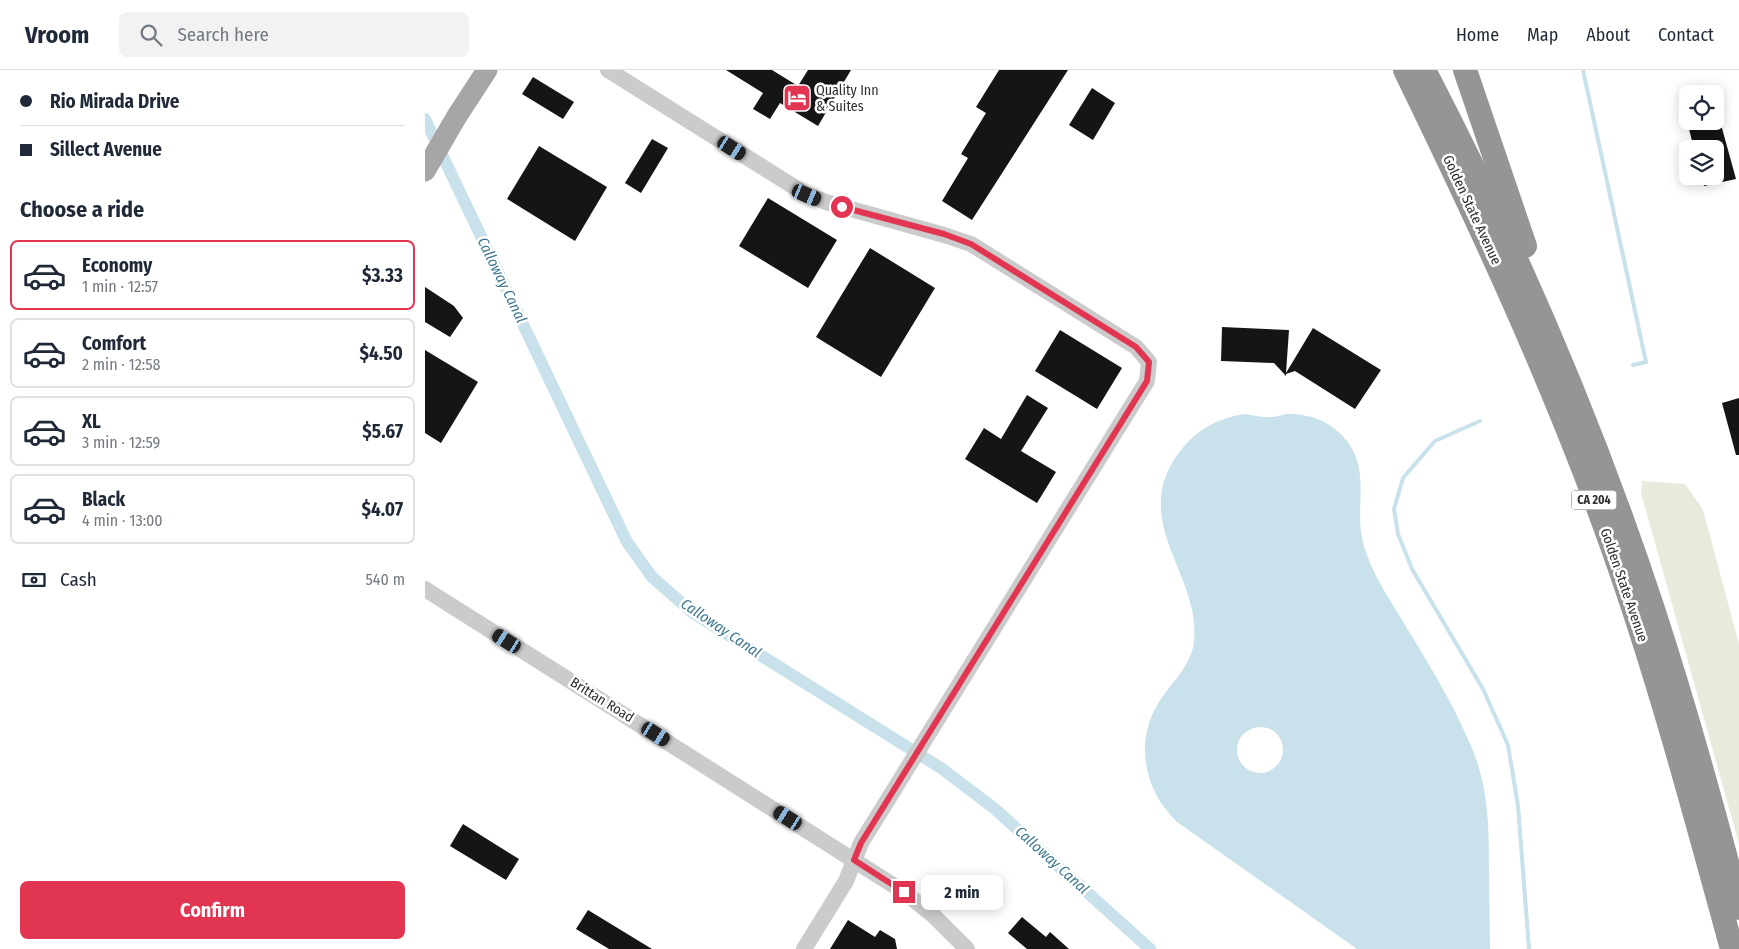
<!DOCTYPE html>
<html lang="en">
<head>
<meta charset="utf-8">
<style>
  body { margin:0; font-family:"Fira Sans Condensed",sans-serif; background:#f2f2f3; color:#1f2937; height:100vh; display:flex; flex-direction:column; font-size:19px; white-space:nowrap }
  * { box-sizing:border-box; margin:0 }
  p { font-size:16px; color:#747a83 }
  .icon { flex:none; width:28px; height:28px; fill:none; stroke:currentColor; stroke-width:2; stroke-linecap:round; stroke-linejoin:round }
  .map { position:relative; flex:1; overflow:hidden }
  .details { display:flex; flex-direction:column; background:#fff; width:425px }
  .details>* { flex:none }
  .hud { display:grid; align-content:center; height:110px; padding:0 20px; background:#fff }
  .fabs { position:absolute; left:1254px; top:15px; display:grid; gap:10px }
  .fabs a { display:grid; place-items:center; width:45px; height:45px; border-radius:8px; background:#fff; box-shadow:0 2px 12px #0003; font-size:25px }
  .end { position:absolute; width:22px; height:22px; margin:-11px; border:6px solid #e13551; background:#fff; box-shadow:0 0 0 2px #fff }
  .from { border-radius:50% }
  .bubble { position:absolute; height:35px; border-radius:8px; background:#fff; box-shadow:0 2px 12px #0003; font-size:16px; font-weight:700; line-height:35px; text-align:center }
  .car { position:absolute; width:15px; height:30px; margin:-15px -8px; border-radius:6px; box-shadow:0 0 4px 1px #0007; background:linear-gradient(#222 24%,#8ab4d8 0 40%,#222 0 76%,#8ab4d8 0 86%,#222 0) }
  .hud b { display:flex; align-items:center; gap:18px; height:48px; font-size:19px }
  .hud b+b { border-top:1px solid #e0e1e3 }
  .hud i { width:12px; height:12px; background:#1f2937 }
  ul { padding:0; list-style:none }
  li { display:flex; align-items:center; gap:15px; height:70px; margin:0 10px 8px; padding:0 10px; border:2px solid #e0e1e3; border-radius:8px }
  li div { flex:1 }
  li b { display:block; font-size:19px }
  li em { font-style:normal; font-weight:700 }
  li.active { border-color:#e13551 }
  li>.icon { width:45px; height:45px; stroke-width:1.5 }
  h2 { padding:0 20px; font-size:22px; line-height:60px }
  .pay { display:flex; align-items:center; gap:12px; height:55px; padding:0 20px; font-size:19px }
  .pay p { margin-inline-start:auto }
  .button { display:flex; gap:10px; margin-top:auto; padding:10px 20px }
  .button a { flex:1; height:58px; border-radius:8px; background:#e13551; color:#fff; font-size:20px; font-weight:700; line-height:58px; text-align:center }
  header { display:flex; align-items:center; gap:30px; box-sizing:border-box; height:70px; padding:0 25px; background:#fff; border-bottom:1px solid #e0e1e3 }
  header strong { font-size:24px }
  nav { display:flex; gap:28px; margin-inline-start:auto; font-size:18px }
  .search { width:350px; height:45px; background:#f2f2f3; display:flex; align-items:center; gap:12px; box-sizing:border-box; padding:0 18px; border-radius:8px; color:#747a83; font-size:19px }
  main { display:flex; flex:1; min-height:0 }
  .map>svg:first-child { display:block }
  .green { fill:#e6ebdc }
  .water { fill:#c9e1eb; fill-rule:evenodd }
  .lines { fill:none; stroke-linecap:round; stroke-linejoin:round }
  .stream { stroke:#c9e1eb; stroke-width:4 }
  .canal { stroke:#c9e1eb; stroke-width:12 }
  .building { fill:#151515 }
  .minor { stroke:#cbcbcb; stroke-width:16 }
  .major { stroke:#a6a6a6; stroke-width:21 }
  .highway { stroke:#959595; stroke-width:24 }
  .route { stroke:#e13551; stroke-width:6 }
  .labels { text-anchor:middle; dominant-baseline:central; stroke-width:5; stroke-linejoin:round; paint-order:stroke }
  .shield { fill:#fff; stroke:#6d6d6d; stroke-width:1 }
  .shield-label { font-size:12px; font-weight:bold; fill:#2e2e2e }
  .poi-label { font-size:14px; fill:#2e2e2e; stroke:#fff; text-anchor:start }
  .street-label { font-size:14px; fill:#2e2e2e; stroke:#fff }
  .water-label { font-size:15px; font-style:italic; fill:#3e778f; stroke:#fff }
</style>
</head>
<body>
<header>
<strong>Vroom</strong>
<div class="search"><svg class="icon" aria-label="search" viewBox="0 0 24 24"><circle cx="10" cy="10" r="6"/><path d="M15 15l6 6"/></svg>Search here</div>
<nav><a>Home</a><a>Map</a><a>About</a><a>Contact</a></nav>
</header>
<main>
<section class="details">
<div class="hud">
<b><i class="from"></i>Rio Mirada Drive</b>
<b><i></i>Sillect Avenue</b>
</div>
<h2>Choose a ride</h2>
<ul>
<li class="active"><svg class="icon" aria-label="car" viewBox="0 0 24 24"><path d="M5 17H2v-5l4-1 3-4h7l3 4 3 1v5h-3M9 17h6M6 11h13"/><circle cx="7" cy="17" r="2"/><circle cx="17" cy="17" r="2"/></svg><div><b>Economy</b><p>1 min · 12:57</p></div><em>$3.33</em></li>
<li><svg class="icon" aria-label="car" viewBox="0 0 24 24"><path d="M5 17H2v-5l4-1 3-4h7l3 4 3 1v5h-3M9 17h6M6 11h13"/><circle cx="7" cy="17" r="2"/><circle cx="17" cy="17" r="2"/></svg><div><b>Comfort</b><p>2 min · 12:58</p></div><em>$4.50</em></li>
<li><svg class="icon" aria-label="car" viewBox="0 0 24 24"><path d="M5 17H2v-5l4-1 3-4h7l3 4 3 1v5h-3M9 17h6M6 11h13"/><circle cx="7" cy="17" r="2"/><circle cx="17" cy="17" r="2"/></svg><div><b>XL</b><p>3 min · 12:59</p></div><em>$5.67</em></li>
<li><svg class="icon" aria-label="car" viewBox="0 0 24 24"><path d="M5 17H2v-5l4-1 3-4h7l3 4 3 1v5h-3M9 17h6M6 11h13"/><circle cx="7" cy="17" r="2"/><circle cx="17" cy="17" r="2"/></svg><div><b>Black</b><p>4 min · 13:00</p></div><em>$4.07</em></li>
</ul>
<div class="pay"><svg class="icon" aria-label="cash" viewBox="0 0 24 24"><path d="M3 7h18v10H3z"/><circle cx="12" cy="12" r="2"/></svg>Cash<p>540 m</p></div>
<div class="button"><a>Confirm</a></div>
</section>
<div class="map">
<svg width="1314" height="879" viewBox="0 0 1314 879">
  <rect width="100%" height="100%" fill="#fff"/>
  <polygon class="green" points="1217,411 1260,414 1278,440 1314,574 1314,774 1216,423"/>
  <path class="water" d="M820,344C828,345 838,348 846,347C851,347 856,345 861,344C878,343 897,348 910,359C954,395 924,438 941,482C950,509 966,531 980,555C1002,591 1025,628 1042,667C1064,713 1064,754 1064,804C1064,829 1065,854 1065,879H932L752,752C717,718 708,667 738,626C750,609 767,593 769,571C776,503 701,450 756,380C772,359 794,348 820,344ZM834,657C863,657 867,695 839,703C806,705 802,661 834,657Z"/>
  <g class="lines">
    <g class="stream">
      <polyline points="1158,0 1221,292 1208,295"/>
      <polyline points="1055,351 1010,371 978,408 969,439 973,464 987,499 1058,619 1083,675 1093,736 1104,879"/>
    </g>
    <polyline class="canal" points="0,49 202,472 227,507 268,543 516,698 570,739 725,879"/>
  </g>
  <g class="building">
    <polygon points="301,0 347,0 373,16 383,0 426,0 393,56 355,33 345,49 328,39 338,23"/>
    <polygon points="574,0 643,0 547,150 517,131 543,88 536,84 561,43 551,37"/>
    <polygon points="108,7 149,32 138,49 97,24"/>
    <polygon points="667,18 690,33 668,70 644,55"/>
    <polygon points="1276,51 1295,51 1311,109 1279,116 1276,106 1290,106 1290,79 1269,79 1263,55"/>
    <polygon points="227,69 243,78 216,123 200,113"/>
    <polygon points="114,76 182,117 150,171 82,129"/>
    <polygon points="343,128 412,170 383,218 314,176"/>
    <polygon points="445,178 510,218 456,307 391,267"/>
    <polygon points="0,217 29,236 38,248 25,267 0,252"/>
    <polygon points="797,257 864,260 861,303 888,258 956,300 930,339 870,301 861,304 861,306 849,293 796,291"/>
    <polygon points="635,260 697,298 672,339 610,301"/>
    <polygon points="0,280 53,312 16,373 0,363"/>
    <polygon points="602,325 623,338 596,381 631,402 612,433 540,389 559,358 576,369"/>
    <polygon points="1314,328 1314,385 1311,385 1297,333"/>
    <polygon points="38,754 94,789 81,810 25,776"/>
    <polygon points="163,840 227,879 184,879 151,859"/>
    <polygon points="597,847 621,867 625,862 644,879 602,879 583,863"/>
    <polygon points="423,850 450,867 455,860 470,869 472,879 405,879"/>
  </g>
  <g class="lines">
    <g class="minor">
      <polyline points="183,0 382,125 401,132 519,165 546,174 711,277 724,292 722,311 436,773 421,811 379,879"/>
      <polyline points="0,519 479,822 509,846 542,879"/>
    </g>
    <polyline class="major" points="0,101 32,46 62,0"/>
    <g class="highway">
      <path d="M980,0C1056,156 1129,313 1187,476C1234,608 1270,744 1307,879"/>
      <path d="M999,0C1089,173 1167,354 1228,539C1260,637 1288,737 1314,838"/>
      <polyline points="1040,0 1100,176"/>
    </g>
  </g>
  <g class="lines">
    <polyline class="route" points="417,137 519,164 546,174 711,277 724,292 722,311 436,773 429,790 479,822"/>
  </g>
  <defs>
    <symbol id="hotel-square" viewBox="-11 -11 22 22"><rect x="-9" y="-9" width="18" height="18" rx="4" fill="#e13551" stroke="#fff"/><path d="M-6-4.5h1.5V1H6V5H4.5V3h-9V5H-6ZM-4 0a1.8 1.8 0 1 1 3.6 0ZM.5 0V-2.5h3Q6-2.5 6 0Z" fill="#fff"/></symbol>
  </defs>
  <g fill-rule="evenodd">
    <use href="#hotel-square" x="356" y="12" width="32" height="32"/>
  </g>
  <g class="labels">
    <rect class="shield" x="1146.5" y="420.5" width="45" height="19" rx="4"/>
    <g class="shield-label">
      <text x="1169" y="430">CA 204</text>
    </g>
    <g class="poi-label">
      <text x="391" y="20">Quality Inn<tspan x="391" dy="16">&amp; Suites</tspan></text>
    </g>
    <g class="street-label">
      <text transform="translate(1047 140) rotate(65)">Golden State Avenue</text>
      <text transform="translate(1199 515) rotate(71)">Golden State Avenue</text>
      <text transform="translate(177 630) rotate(32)">Brittan Road</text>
    </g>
    <g class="water-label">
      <text transform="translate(77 210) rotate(64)">Calloway Canal</text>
      <text transform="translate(296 558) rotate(34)">Calloway Canal</text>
      <text transform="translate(627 790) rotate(42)">Calloway Canal</text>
    </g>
  </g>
</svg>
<div class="fabs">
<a><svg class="icon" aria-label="locate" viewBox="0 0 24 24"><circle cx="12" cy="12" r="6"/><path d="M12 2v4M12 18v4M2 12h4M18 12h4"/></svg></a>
<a><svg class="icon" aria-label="layers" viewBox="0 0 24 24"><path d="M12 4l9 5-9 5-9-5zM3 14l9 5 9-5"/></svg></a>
</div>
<i class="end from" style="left:417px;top:137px"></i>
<i class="end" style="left:479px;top:822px"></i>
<div class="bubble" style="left:496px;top:805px;width:82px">2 min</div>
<i class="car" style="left:307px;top:78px;rotate:122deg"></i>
<i class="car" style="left:382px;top:125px;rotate:113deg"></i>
<i class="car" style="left:82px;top:571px;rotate:302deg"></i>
<i class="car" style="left:231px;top:664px;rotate:122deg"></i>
<i class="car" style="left:363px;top:748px;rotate:302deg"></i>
</div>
</main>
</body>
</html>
